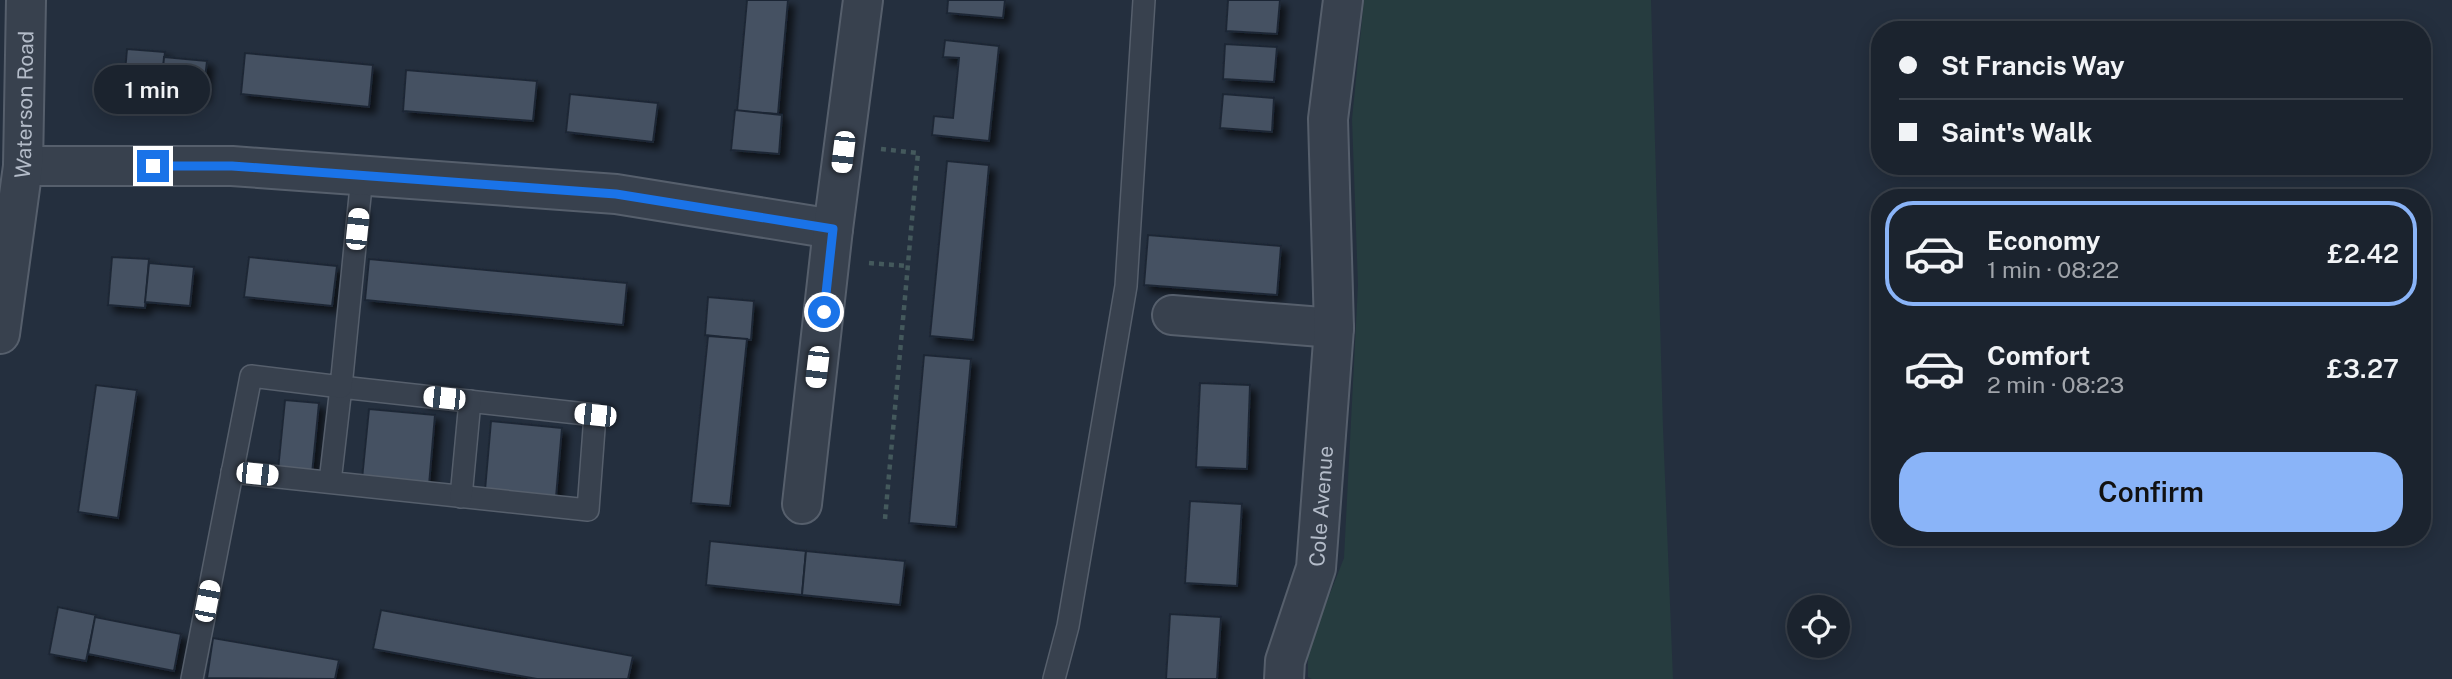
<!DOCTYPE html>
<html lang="en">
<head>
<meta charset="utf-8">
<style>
  body { margin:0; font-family:"Public Sans",sans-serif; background:#242b36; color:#f1f3f6; height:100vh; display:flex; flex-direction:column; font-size:26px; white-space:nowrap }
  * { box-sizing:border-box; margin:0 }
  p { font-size:23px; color:#a0a4aa }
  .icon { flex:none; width:38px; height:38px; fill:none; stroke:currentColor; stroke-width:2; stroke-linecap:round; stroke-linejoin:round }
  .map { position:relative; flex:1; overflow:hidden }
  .panel { position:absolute; left:1871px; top:189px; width:560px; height:357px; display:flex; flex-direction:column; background:#1b232e; border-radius:28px; box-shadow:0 4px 18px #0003,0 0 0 2px #39404a }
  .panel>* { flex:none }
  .hud { position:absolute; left:1871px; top:21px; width:560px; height:154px; border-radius:28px; box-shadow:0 4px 18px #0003,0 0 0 2px #39404a; display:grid; align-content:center; height:154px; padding:0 28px; background:#1b232e }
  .tools { position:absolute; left:1787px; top:595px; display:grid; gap:14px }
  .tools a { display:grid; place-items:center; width:63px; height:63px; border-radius:50%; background:#1b232e; box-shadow:0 4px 18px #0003,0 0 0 2px #39404a; font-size:35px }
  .end { position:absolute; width:32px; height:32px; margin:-16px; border:9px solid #1a73e8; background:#fff; box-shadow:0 0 0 4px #fff }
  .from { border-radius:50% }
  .bubble { position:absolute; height:49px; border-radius:24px; background:#1b232e; box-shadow:0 4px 18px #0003,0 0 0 2px #39404a; font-size:23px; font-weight:600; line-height:49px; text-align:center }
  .car { position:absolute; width:21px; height:42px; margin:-21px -10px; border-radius:9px; box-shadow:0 0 5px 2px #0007; background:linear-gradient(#fff 24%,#345 0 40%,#fff 0 76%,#345 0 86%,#fff 0) }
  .hud b { display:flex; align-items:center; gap:24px; height:66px; font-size:26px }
  .hud b+b { border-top:2px solid #39404a }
  .hud i { width:18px; height:18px; background:#f1f3f6 }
  ul { padding:12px 0 0; list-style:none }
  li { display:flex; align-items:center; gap:21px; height:105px; margin:0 14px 10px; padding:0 14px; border:4px solid transparent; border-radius:28px }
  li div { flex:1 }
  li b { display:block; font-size:26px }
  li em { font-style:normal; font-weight:600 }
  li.on { border-color:#8ab4f8 }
  li>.icon { width:63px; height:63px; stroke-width:1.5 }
  .action { display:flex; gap:14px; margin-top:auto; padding:14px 28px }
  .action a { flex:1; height:80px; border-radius:28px; background:#8ab4f8; color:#111; font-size:28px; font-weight:600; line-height:80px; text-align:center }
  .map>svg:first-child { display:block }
  .green { fill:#263c3f }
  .building { fill:#455162; stroke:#1f2835; stroke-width:2; filter:url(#shadow) }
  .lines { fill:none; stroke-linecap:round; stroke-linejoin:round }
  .lane-casing { stroke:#565f6c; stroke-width:24 }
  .street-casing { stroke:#565f6c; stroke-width:42 }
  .path { stroke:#44595c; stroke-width:4.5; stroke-dasharray:5 5; stroke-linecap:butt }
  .lane { stroke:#38414e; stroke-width:21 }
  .street { stroke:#38414e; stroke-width:38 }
  .route { stroke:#1a73e8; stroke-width:9 }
  .labels { text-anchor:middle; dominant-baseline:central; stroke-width:5; stroke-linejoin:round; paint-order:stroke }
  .street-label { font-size:21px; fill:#b4bcc9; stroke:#1d2633 }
</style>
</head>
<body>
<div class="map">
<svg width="2452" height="679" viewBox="0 0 2452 679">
  <defs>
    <filter id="shadow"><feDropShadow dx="6" dy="6" stdDeviation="3.5" flood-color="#0009"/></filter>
  </defs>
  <rect width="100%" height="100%" fill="#242f3e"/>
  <polygon class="green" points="1364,0 1651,0 1663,428 1673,679 1312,679 1308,677 1308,649 1344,558 1358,285 1352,119"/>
  <g class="building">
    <polygon points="747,0 788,0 778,114 737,111"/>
    <polygon points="948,0 1005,0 1003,18 947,13"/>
    <polygon points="1228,0 1280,0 1277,34 1226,31"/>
    <polygon points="945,40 999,46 989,141 932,135 934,116 953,118 959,58 943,57"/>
    <polygon points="1225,44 1277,47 1274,82 1223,79"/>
    <polygon points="127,49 165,52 160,98 123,94"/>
    <polygon points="245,53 373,65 369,107 241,94"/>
    <polygon points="164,57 207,61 203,96 161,92"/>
    <polygon points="406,70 537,81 533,121 403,111"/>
    <polygon points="570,94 658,103 653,142 566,132"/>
    <polygon points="1223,94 1274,98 1272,132 1220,128"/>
    <polygon points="735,110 782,115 779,154 731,150"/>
    <polygon points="947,161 989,165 973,340 930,336"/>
    <polygon points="1148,235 1281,246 1277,295 1144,285"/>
    <polygon points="112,257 149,259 145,308 108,305"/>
    <polygon points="249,257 337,266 332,306 244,297"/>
    <polygon points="369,259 627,283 623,325 365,300"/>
    <polygon points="149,263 194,267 190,306 145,302"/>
    <polygon points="708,297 754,301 751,340 705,335"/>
    <polygon points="708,336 747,339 730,506 691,503"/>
    <polygon points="924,355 971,359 956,527 909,523"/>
    <polygon points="1200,383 1250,385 1247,469 1196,467"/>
    <polygon points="96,385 137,390 118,518 78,512"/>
    <polygon points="285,400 319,403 312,474 278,470"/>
    <polygon points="369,409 435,415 429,485 362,479"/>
    <polygon points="491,421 562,428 556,497 485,490"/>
    <polygon points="1190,501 1242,504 1237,586 1185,583"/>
    <polygon points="710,541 806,551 802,595 706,585"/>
    <polygon points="806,551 905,561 900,605 802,595"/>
    <polygon points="58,607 96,615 86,661 49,654"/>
    <polygon points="381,610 633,656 628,679 537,679 373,649"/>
    <polygon points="1170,614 1221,617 1217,679 1166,679"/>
    <polygon points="95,617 181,634 174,671 88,654"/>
    <polygon points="213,638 339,660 335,679 207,678"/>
  </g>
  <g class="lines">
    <defs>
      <g id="lane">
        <polyline points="232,472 588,510 595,415 341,387 330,482"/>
        <polyline points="461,497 470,401"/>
        <polyline points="192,679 251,376 341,387 362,176"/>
        <polyline points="1054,679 1068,626 1126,286 1144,0"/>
      </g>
      <g id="street">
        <polyline points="23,166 232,166 616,194 833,229"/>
        <polyline points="1172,315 1334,328"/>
        <path id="s1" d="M0,334L23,166L26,0"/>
        <polyline points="802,504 833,229 863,0"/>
        <path id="s2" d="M1284,679L1285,661L1316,568L1334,328L1328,119L1343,0"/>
      </g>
    </defs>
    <use href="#lane" class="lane-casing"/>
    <use href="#street" class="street-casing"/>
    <g class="path">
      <polyline points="881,149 918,153 885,519"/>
      <polyline points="869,263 908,266"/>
    </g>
    <use href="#lane" class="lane"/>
    <use href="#street" class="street"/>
  </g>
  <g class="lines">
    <polyline class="route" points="153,166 232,166 616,194 833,229 824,312"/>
  </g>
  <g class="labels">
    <g class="street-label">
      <text stroke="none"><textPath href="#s1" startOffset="231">Waterson Road</textPath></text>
      <text stroke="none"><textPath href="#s2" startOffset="178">Cole Avenue</textPath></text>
    </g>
  </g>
</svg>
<div class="tools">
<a><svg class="icon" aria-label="locate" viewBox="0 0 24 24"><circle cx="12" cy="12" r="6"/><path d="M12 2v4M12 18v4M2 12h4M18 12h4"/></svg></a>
</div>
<i class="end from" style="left:824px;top:312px"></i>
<i class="end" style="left:153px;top:166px"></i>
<div class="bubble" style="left:94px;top:65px;width:116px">1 min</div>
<i class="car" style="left:843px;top:152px;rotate:187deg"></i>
<i class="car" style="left:357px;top:229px;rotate:6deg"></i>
<i class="car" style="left:817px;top:367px;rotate:187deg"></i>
<i class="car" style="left:444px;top:398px;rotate:276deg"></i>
<i class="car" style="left:595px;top:415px;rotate:276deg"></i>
<i class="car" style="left:257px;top:474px;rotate:96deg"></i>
<i class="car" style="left:207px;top:601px;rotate:11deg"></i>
<div class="hud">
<b><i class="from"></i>St Francis Way</b>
<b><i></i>Saint's Walk</b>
</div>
<section class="panel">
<ul>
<li class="on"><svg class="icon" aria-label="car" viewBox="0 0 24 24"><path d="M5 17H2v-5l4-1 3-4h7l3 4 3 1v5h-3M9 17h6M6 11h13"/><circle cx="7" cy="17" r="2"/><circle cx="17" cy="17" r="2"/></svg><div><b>Economy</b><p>1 min · 08:22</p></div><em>£2.42</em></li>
<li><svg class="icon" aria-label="car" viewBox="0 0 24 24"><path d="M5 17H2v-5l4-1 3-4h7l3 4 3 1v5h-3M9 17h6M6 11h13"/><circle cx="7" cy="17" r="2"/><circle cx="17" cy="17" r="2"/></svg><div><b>Comfort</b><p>2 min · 08:23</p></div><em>£3.27</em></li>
</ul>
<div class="action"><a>Confirm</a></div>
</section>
</div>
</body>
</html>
